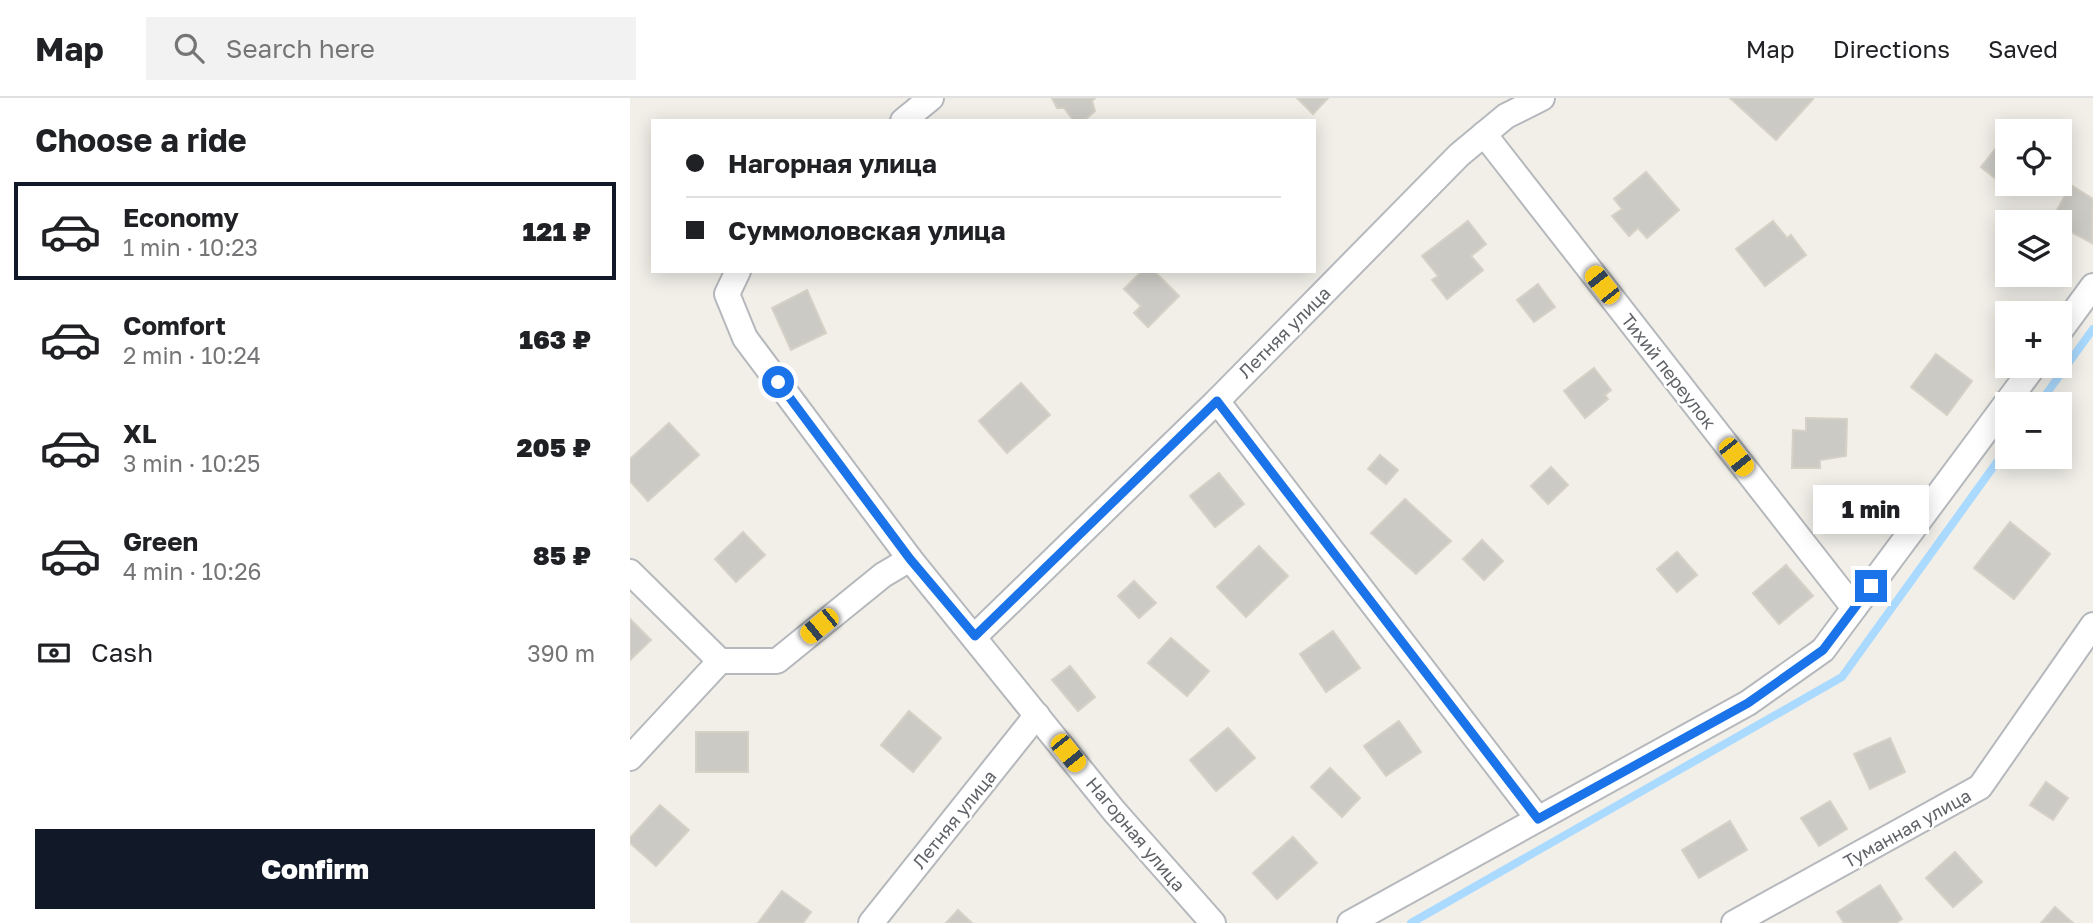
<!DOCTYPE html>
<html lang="en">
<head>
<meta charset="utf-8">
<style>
  body { margin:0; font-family:"Golos Text",sans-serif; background:#f2f2f2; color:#202124; height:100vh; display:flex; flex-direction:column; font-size:26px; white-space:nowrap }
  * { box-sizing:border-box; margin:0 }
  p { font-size:23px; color:#757577 }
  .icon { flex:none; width:38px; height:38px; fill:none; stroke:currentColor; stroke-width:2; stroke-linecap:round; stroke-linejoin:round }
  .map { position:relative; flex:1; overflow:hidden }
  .details { display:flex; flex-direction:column; background:#fff; width:630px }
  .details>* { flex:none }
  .guide { position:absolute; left:21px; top:21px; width:665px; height:154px; border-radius:0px; box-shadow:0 4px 18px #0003; display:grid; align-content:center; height:154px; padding:0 35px; background:#fff }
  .fabs { position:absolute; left:1365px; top:21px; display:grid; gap:14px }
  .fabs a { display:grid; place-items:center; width:77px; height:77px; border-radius:0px; background:#fff; box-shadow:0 4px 18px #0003; font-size:35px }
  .end { position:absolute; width:32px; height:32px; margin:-16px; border:9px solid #1a73e8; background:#fff; box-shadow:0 0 0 4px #fff }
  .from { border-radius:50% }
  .bubble { position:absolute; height:49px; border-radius:0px; background:#fff; box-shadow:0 4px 18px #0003; font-size:23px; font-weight:800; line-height:49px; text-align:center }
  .car { position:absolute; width:21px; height:42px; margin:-21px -10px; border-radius:9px; box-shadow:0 0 5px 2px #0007; background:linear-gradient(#f5c518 24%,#345 0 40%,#f5c518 0 76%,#345 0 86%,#f5c518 0) }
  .guide b { display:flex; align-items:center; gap:24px; height:66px; font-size:26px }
  .guide b+b { border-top:2px solid #e0e0e0 }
  .guide i { width:18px; height:18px; background:#202124 }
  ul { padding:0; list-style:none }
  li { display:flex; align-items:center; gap:21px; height:98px; margin:0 14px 10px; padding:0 21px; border:4px solid transparent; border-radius:0px }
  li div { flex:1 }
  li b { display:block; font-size:26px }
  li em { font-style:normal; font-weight:800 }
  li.active { border-color:#111827 }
  li>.icon { width:63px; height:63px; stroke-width:1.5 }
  h2 { padding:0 35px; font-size:32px; line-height:84px }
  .pay { display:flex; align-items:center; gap:18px; height:77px; padding:0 35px; font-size:26px }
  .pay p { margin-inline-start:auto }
  .action { display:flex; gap:14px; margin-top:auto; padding:14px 35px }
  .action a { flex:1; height:80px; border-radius:0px; background:#111827; color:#fff; font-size:28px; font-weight:800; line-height:80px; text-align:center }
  header { display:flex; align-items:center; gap:42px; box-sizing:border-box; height:98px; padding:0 35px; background:#fff; border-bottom:2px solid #e0e0e0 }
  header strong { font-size:33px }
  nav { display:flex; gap:38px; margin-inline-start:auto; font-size:24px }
  .search { width:490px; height:63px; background:#f2f2f2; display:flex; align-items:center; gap:18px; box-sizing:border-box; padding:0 24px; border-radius:0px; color:#757577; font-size:26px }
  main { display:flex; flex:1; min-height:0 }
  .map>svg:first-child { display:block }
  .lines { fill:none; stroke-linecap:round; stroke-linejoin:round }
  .stream { stroke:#aadaff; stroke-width:8 }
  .building { fill:#cccac5; stroke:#d6d1c6; stroke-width:2 }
  .street-casing { stroke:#b5b8bc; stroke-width:28 }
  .street { stroke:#fff; stroke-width:24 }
  .route { stroke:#1a73e8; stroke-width:9 }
  .labels { text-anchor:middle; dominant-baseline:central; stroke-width:5; stroke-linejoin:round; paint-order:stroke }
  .street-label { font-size:18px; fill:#5f6368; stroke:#fff }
</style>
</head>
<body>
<header>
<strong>Map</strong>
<div class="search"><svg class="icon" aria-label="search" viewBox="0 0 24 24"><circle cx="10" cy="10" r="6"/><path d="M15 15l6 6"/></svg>Search here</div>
<nav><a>Map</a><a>Directions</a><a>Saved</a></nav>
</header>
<main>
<section class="details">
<h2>Choose a ride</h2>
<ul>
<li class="active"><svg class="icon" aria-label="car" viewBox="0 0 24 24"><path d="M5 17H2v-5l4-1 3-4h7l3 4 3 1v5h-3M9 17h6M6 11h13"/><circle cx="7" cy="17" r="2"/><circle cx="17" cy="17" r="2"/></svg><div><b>Economy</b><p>1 min · 10:23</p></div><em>121 ₽</em></li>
<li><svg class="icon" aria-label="car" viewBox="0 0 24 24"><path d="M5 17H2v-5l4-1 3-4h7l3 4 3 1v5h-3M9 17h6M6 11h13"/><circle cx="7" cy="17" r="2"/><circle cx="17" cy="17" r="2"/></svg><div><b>Comfort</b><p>2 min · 10:24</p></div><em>163 ₽</em></li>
<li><svg class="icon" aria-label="car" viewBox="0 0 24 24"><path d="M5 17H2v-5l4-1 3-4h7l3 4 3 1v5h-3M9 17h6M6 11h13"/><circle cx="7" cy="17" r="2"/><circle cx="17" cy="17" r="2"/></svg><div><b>XL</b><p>3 min · 10:25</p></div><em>205 ₽</em></li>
<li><svg class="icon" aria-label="car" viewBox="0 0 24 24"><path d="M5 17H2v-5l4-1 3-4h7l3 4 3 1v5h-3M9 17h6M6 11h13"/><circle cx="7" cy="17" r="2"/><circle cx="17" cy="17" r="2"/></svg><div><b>Green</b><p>4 min · 10:26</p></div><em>85 ₽</em></li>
</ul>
<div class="pay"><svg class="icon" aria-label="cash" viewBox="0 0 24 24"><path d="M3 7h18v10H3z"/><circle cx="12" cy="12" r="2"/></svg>Cash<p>390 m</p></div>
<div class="action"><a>Confirm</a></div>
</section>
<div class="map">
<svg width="1463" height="825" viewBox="0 0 1463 825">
  <rect width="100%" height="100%" fill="#f1efe8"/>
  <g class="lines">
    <g class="stream">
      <polyline points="1409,306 1463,231"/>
      <polyline points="781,825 1212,579 1377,350"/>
    </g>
  </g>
  <g class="building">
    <polygon points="422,0 465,0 462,3 465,13 454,23 444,23 434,10 427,10"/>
    <polygon points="667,0 698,0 683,16"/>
    <polygon points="1100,0 1182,0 1183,1 1146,42"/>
    <polygon points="1366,50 1377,59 1377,67 1366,81 1351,69"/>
    <polygon points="1016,74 1049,112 1017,140 1008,130 999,138 982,118 992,111 984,101"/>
    <polygon points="1441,87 1463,101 1462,145 1430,128 1430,124 1421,123"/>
    <polygon points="838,123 856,146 841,158 853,172 817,201 802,182 808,178 792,158"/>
    <polygon points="1143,123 1157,140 1161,137 1176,157 1135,188 1106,151"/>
    <polygon points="512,173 524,173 549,198 518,229 504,215 511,208 494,191"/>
    <polygon points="908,186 925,209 904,224 887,202"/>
    <polygon points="177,192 196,235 161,252 142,210"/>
    <polygon points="1306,256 1342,283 1317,317 1281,289"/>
    <polygon points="964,270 981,292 975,297 978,301 955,320 934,293"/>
    <polygon points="391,285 420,317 377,355 349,323"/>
    <polygon points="1176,320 1217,321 1216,358 1190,362 1190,370 1162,370 1163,332 1176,333"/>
    <polygon points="39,325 69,357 18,403 0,383 0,361"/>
    <polygon points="750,357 768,372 756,386 738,371"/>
    <polygon points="921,369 938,387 918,406 901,388"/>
    <polygon points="589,375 614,406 585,429 560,398"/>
    <polygon points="775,401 821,443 786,476 741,435"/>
    <polygon points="1380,424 1420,456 1384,501 1344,470"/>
    <polygon points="113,434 135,457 106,484 85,461"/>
    <polygon points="852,442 873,463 854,482 833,461"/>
    <polygon points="629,448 658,478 616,519 587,489"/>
    <polygon points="1047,454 1067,477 1047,494 1027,471"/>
    <polygon points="1156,467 1183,498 1149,526 1123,495"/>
    <polygon points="504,483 526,505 509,520 488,498"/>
    <polygon points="0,521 21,542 0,562"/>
    <polygon points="703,533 730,570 696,594 670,556"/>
    <polygon points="541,540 579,573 557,598 518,565"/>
    <polygon points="440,568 465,599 448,613 422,582"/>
    <polygon points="279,613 311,640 283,674 251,647"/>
    <polygon points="769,623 791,654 756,678 734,648"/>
    <polygon points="598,630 625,660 586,693 560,662"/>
    <rect x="66" y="634" width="52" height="40"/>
    <polygon points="1260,640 1275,674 1240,691 1224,656"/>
    <polygon points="700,670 730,700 712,719 681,689"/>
    <polygon points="1416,684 1438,700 1423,722 1400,707"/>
    <polygon points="1200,703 1217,731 1189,748 1171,720"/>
    <polygon points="30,707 59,732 26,768 0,745 0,740"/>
    <polygon points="1100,723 1117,752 1069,780 1052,752"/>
    <polygon points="663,739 687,765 647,801 623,775"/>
    <polygon points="1325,754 1352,784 1323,809 1296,780"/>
    <polygon points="1250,787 1272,821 1266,825 1214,825 1207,814"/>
    <polygon points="152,793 181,814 173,825 128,825"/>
    <polygon points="1425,809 1443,825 1411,825"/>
    <polygon points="328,812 342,825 316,825"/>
  </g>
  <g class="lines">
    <defs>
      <g id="street">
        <polyline points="273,23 301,0"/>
        <polyline points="854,36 1224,510"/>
        <polyline points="108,173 97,196 115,240 280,461 484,713 583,825"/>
        <polyline points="1430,233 1463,188"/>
        <polyline points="587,303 908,721"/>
        <polyline points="0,474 90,563 147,563 253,477 280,461"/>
        <polyline points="345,538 587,303 829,57 876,18 912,0"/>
        <polyline points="0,660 90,563"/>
        <polyline points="241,825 407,617"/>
        <polyline points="720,825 1118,605 1193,552 1404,268"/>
        <polyline points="1104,825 1350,689 1463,527"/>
      </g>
    </defs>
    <use href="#street" class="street-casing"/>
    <use href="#street" class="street"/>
  </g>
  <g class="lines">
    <polyline class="route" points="148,284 280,461 345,538 587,303 908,721 1118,605 1193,552 1241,488"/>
  </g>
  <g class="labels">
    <g class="street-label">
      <text transform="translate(654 234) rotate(-45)">Летняя улица</text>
      <text transform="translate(1039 273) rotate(52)">Тихий переулок</text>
      <text transform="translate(324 721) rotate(-51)">Летняя улица</text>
      <text transform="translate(1277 730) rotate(-29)">Туманная улица</text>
      <text transform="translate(506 736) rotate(50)">Нагорная улица</text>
    </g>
  </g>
</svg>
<div class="fabs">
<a><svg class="icon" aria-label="locate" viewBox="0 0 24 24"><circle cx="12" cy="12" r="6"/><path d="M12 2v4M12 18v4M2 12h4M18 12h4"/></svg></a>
<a><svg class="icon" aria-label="layers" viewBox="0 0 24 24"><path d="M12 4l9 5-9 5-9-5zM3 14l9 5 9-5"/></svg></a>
<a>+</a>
<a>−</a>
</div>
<i class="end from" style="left:148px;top:284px"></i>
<i class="end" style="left:1241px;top:488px"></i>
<div class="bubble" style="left:1183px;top:387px;width:116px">1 min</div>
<i class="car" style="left:972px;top:187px;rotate:322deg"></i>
<i class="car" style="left:1106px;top:359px;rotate:142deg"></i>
<i class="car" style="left:189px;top:528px;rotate:231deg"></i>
<i class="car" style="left:438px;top:655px;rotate:141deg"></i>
<div class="guide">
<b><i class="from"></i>Нагорная улица</b>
<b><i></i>Суммоловская улица</b>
</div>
</div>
</main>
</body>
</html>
